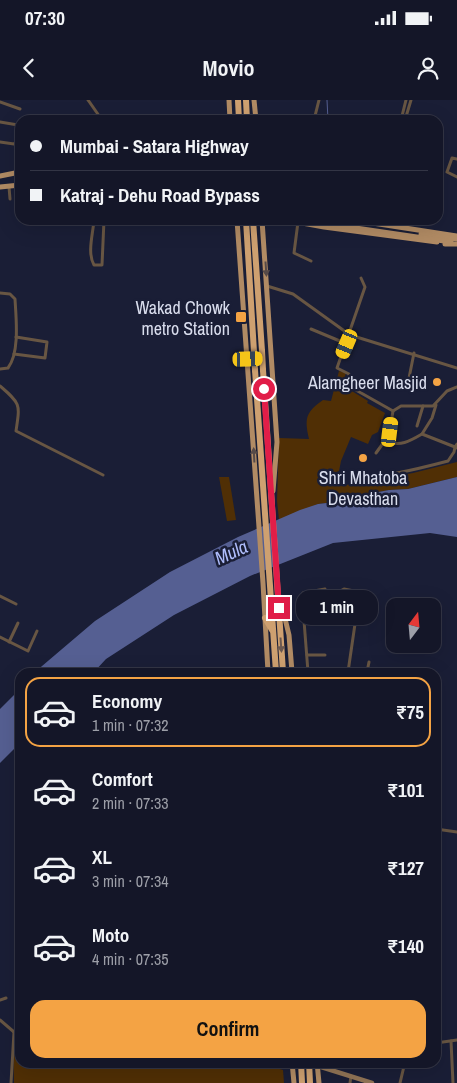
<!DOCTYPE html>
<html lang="en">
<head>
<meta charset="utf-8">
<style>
  body { margin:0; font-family:"Archivo Narrow",sans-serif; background:#1d1f30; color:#f1f3f6; height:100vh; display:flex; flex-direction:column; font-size:19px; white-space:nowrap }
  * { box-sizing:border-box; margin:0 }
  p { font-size:16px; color:#9d9fa8 }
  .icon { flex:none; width:28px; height:28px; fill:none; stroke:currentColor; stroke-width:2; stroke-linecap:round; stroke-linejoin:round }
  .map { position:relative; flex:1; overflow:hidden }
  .drawer { position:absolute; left:15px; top:568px; width:426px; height:400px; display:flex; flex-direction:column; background:#141628; border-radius:15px; box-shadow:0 5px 20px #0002,0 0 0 1px #333545 }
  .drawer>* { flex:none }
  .banner { position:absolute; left:15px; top:15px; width:428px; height:110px; border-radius:15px; box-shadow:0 5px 20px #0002,0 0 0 1px #333545; display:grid; align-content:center; height:110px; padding:0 15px; background:#141628 }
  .needle { width:32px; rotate:16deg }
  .controls { position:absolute; left:386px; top:498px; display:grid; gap:10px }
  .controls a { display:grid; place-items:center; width:55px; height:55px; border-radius:10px; background:#141628; box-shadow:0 5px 20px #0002,0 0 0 1px #333545; font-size:25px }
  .end { position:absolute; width:22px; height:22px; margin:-11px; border:6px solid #e11d48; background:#fff; box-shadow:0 0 0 2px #fff }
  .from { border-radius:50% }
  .bubble { position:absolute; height:35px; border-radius:15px; background:#141628; box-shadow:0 5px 20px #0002,0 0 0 1px #333545; font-size:16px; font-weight:800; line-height:35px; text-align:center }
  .car { position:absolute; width:15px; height:30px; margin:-15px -8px; border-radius:6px; box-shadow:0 0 4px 1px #0007; background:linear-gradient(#f5c518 24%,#345 0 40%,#f5c518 0 76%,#345 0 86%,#f5c518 0) }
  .banner b { display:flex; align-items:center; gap:18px; height:48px; font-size:19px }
  .banner b+b { border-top:1px solid #333545 }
  .banner i { width:12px; height:12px; background:#f1f3f6 }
  ul { padding:9px 0 0; list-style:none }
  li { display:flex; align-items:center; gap:15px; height:70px; margin:0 10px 8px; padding:0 5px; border:2px solid transparent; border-radius:15px }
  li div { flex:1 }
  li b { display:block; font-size:19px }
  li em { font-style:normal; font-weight:800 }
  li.active { border-color:#f4a344 }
  li>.icon { width:45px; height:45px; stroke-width:1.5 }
  .primary-button { display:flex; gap:10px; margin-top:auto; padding:10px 15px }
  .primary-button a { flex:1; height:58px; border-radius:15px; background:#f4a344; color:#111; font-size:20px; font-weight:800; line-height:58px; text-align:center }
  .status { display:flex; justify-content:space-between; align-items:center; height:35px; padding:0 25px; background:#141628; direction:ltr }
  .status svg { height:14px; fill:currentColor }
  header { display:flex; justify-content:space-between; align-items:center; height:65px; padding:0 15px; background:#141628; font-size:22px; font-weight:800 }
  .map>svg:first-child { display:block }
  .green { fill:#502f05 }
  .water { fill:#555f92 }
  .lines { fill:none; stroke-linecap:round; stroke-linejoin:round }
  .stream { stroke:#555f92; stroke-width:1 }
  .street { stroke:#685643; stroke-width:3 }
  .secondary { stroke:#917456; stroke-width:4.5 }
  .primary { stroke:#b18b64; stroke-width:5 }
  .highway { stroke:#cea070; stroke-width:6 }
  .primary-bridge { stroke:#b18b64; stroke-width:5 }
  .highway-bridge { stroke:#cea070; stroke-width:6 }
  .oneway { fill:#564a48 }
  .oneway2 { fill:#6b5850 }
  .route { stroke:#e11d48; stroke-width:6 }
  .poi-dot { fill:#f4a344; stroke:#1a1e36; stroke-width:2 }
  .labels { text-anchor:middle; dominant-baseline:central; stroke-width:5; stroke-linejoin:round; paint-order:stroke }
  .poi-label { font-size:18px; fill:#d9dded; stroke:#1a1e36; text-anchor:end }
  .water-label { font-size:19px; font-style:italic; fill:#afbdfc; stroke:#1a1e36 }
</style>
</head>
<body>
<div class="status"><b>07:30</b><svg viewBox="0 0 49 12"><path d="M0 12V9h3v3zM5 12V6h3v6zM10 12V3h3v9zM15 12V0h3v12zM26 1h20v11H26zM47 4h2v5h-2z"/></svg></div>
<header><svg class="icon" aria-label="back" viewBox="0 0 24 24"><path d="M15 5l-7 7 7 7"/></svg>Movio<svg class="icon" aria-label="person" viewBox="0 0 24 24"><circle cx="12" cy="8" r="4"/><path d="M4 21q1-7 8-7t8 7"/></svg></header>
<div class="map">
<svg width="457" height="983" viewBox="0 0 457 983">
  <rect width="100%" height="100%" fill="#1a1e36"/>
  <g class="green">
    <path d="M339,271L346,273L342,285L368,301L367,303L385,313L378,332L372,335L368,344L351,337L341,361L339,371L334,374V378L336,382H338L336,379L335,375L338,372H343L345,375L344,380L340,382H344L346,385L413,373L457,362V377L408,389L389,390L352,397L343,401L318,404L279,420L277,401L279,338L309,339C304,318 306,312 323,300L331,301Z"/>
    <polygon points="219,377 229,377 236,420 227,421"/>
    <path d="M20,930V962L276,963V968L283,970L284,983H14C14,970 11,939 20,930Z"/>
  </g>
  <g class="water">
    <polygon points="457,377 457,437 430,433 333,443 250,476 174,515 106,559 94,572 35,572 95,521 170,472 238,437 300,410 318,404 343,401 352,397 389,390 408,389"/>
    <polygon points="20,589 20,643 0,663 0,609"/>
  </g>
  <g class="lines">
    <polyline class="stream" points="327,0 328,20"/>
    <g class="street">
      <polyline points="88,0 102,20"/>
      <polyline points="319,0 315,16 325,20"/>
      <polyline points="0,2 20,9"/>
      <polyline points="401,20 406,0"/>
      <polyline points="405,20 411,0"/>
      <polyline points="0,22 18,25 16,42 14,44 0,42"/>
      <polyline points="457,59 452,58 447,72 457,77"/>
      <polyline points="9,87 10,99"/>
      <path d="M94,120C93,134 87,153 94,165H102L104,120"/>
      <polyline points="298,122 294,153 311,161"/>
      <polyline points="361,178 365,187 337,268 349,274 347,285 393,311 389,335 376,353"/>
      <polyline points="267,186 293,194 350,235 457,268"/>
      <path d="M0,193L10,194L15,199C16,218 20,252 8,268L0,269"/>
      <polyline points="311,229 347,244"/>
      <polyline points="14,254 45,258 47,242 16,237"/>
      <polyline points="408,283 414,253"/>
      <path d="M0,286C21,304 20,304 16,331L103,375"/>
      <polyline points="393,311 401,306 433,306 447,291 457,287"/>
      <polyline points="417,326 423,306"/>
      <polyline points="422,334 432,318 436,305"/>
      <path d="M386,341C400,347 410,341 422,334L455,347L457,344"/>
      <path d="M380,376L356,373L353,377L355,379C386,377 418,369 448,361L454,352L455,347L457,348"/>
      <polyline points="0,496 16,504"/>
      <polyline points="341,510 342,490 344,489 369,494 367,510 356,517 348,572"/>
      <polyline points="0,537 28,551 37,531"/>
      <polyline points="9,542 18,523"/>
      <polyline points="307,555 325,555"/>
      <polyline points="308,572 302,495 303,493 325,489"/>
      <polyline points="367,572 369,562"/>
      <polyline points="436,729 457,732"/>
      <polyline points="0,900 6,898"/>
      <polyline points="0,920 14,932"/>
      <polyline points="14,932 20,928"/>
      <polyline points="451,941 453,983"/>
      <polyline points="436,943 457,940"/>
      <polyline points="331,970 333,962"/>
      <polyline points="11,983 14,932"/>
      <polyline points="350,983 351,976"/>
      <polyline points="400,983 405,962"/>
    </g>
    <polyline class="secondary" points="318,966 372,983"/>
    <g class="primary">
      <polyline points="229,0 230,20"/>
      <polyline points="254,0 256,20"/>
      <polyline points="0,76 20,72"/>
      <polyline points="0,87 20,85"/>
      <polyline points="237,120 263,483 268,572"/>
      <polyline points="262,120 277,342 273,391"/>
      <polyline points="286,120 324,127 437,142"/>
      <polyline points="353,120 457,136"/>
      <polyline points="421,134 457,139"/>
      <polyline points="445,144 457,144"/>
      <polyline points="281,502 289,535 292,572"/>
      <polyline points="292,962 294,983"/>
      <polyline points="317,962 319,983"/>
    </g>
    <g class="highway">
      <polyline points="238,0 239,20"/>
      <polyline points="246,0 247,20"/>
      <polyline points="246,120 254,252"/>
      <polyline points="253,120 262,251"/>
      <polyline points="255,270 276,572"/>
      <polyline points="263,270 283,572"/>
      <polyline points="265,518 272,530"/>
      <polyline points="301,962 302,983"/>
      <polyline points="309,962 310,983"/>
    </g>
    <polyline class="primary-bridge" points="301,120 451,142"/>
    <g class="highway-bridge">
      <polyline points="262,251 263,270"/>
      <polyline points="254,252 255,270"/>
    </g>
  </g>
  <defs><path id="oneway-solid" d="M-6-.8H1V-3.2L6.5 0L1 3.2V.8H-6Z" transform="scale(1.25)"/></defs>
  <g class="oneway">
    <use href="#oneway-solid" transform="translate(266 169) rotate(86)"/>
    <use href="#oneway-solid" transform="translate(254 355) rotate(-93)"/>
  </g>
  <use class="oneway2" href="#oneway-solid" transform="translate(281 545) rotate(86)"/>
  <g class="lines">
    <polyline class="route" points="264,289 279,508"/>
  </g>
  <g class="poi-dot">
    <rect x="235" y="211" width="12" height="12" rx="2.5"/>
    <circle cx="437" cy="282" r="5"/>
    <circle cx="363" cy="358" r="5"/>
  </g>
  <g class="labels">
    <g class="poi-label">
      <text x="230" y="207">Wakad Chowk<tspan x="230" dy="21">metro Station</tspan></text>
      <text x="427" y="282">Alamgheer Masjid</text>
      <text x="363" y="377" text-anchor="middle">Shri Mhatoba<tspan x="363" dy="21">Devasthan</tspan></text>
    </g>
    <g class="water-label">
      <text transform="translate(231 452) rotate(-24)">Mula</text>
    </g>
  </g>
</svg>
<div class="controls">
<a><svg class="needle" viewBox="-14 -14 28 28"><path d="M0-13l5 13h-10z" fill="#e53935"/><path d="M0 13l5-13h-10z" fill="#9d9fa8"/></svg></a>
</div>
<i class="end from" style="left:264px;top:289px"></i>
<i class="end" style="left:279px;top:508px"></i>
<div class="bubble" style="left:296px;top:490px;width:82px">1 min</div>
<i class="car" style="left:347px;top:244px;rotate:203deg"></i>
<i class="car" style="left:248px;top:259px;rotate:88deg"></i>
<i class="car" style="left:390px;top:332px;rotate:7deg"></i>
<div class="banner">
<b><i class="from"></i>Mumbai - Satara Highway</b>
<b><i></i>Katraj - Dehu Road Bypass</b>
</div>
<section class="drawer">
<ul>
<li class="active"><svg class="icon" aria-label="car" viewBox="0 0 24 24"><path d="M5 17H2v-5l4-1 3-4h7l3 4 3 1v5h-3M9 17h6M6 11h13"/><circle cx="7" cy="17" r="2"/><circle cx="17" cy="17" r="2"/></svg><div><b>Economy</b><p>1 min · 07:32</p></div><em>₹75</em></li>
<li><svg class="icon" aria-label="car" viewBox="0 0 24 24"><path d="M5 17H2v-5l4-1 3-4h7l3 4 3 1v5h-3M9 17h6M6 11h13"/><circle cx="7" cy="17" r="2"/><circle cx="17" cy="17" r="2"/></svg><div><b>Comfort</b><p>2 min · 07:33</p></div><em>₹101</em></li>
<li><svg class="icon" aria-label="car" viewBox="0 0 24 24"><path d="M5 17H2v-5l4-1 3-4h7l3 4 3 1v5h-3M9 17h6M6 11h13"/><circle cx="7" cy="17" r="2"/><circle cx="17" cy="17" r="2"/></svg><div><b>XL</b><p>3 min · 07:34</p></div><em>₹127</em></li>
<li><svg class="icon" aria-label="car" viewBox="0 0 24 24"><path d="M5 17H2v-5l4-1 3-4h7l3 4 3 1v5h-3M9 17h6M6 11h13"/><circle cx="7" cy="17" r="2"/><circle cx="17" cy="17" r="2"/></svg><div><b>Moto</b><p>4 min · 07:35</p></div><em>₹140</em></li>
</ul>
<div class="primary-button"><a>Confirm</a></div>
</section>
</div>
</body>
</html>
